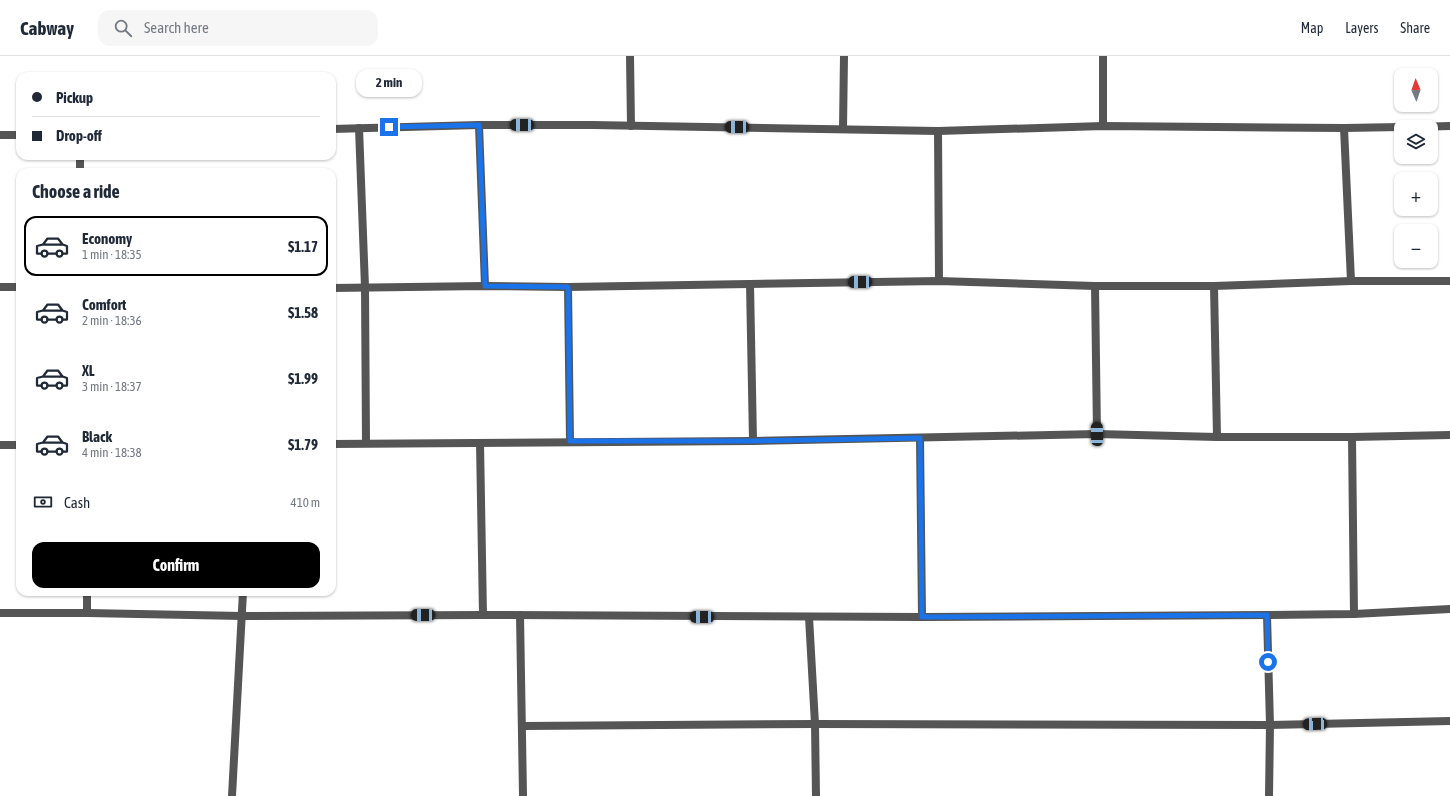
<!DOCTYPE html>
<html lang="en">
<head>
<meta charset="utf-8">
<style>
  body { margin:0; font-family:"Asap Condensed",sans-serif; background:#f6f6f7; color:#1f2937; height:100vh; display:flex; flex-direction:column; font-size:15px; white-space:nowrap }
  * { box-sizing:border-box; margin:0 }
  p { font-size:13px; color:#747a83 }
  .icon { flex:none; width:22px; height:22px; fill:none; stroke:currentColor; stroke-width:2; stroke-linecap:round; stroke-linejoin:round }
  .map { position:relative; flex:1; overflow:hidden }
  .side { position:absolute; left:16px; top:112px; width:320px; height:428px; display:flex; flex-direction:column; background:#fff; border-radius:12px; box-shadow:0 1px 3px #0004 }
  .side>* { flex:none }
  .top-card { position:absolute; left:16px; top:16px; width:320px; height:88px; border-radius:12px; box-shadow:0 1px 3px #0004; display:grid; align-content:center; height:88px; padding:0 16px; background:#fff }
  .needle { width:26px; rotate:358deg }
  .fabs { position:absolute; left:1394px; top:12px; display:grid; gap:8px }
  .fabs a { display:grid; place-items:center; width:44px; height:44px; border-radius:8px; background:#fff; box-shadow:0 1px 3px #0004; font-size:20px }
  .end { position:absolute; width:18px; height:18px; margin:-9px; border:5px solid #1a73e8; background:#fff; box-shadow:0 0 0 2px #fff }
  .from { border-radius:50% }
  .bubble { position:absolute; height:28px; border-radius:12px; background:#fff; box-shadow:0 1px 3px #0004; font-size:13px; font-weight:700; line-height:28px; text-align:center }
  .car { position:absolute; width:12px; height:24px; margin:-12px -6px; border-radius:5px; box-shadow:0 0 3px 1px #0007; background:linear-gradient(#222 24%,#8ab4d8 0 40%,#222 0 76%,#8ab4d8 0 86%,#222 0) }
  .top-card b { display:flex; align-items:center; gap:14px; height:38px; font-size:15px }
  .top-card b+b { border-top:1px solid #e0e1e3 }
  .top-card i { width:10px; height:10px; background:#1f2937 }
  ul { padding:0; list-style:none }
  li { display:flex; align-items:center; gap:12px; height:60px; margin:0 8px 6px; padding:0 8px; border:2px solid transparent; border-radius:12px }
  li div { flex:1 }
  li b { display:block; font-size:15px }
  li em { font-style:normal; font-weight:700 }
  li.current { border-color:#000 }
  li>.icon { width:36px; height:36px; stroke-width:1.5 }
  h2 { padding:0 16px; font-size:18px; line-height:48px }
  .pay { display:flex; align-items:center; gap:10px; height:44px; padding:0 16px; font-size:15px }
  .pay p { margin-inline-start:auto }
  .action { display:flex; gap:8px; margin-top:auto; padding:8px 16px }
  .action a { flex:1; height:46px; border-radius:12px; background:#000; color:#fff; font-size:16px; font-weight:700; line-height:46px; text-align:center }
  header { display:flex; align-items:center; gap:24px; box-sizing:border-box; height:56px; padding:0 20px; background:#fff; border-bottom:1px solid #e0e1e3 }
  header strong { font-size:19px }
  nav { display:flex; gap:22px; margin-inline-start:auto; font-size:14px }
  .search { width:280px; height:36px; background:#f6f6f7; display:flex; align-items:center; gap:10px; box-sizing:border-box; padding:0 14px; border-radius:12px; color:#747a83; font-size:15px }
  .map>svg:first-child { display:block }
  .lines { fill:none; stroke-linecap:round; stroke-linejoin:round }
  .minor { stroke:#555; stroke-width:8 }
  .route { stroke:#1a73e8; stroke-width:5 }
</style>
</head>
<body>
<header>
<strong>Cabway</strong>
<div class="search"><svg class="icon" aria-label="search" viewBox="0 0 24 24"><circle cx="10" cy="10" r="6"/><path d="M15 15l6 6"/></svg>Search here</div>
<nav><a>Map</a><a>Layers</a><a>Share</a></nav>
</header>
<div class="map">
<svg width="1450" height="740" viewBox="0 0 1450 740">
  <rect width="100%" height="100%" fill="#fff"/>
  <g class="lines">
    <g class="minor">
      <polyline points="630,0 631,70"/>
      <polyline points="1103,0 1103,70"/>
      <polyline points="479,69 485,230"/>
      <polyline points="1414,71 1450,70"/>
      <polyline points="359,72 365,231 366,387"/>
      <polyline points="1344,72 1351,225"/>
      <polyline points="332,73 479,69 592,69 938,75 1103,70 1344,72 1401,71"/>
      <polyline points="843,73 844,0"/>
      <polyline points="938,75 939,225"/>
      <polyline points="0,79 20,79"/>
      <polyline points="80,116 80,100"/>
      <polyline points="750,228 753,385"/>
      <polyline points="1095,230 1097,378"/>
      <polyline points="1214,230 1217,381"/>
      <polyline points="0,231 20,231"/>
      <polyline points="568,231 570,385"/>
      <polyline points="332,232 485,230 568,231 939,225 1095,230 1214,230 1351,225 1450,225"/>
      <polyline points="1352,381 1354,558"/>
      <polyline points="920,382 922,561"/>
      <polyline points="480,387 483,559"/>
      <polyline points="332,388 753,385 1097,378 1217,381 1352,381 1450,379"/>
      <polyline points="0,389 20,389"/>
      <polyline points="0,557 87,557 242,560 483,559 922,561 1267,559 1354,558 1450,553"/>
      <polyline points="87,557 87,536"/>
      <polyline points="520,559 523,740"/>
      <polyline points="1267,559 1270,669 1269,740"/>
      <polyline points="809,561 815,668 816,740"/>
      <polyline points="523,670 815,668 1270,669 1450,665"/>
      <polyline points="232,740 243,536"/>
    </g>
  </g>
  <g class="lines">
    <polyline class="route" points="389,71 479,69 485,230 568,231 570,385 753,385 920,382 922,561 1267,559 1268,606"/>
  </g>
</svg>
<div class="fabs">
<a><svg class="needle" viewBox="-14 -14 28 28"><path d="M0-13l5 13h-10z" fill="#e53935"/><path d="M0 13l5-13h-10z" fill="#747a83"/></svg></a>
<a><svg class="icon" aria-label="layers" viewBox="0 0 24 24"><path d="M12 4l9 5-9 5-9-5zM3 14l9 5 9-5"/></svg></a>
<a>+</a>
<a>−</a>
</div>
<i class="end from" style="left:1268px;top:606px"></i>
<i class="end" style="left:389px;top:71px"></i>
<div class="bubble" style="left:356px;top:13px;width:66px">2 min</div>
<i class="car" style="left:522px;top:69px;rotate:270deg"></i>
<i class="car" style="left:737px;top:71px;rotate:271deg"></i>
<i class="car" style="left:860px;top:226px;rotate:269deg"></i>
<i class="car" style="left:1097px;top:378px;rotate:359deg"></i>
<i class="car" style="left:423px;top:559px;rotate:270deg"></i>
<i class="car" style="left:702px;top:561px;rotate:270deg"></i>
<i class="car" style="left:1315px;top:668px;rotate:268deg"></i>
<div class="top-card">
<b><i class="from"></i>Pickup</b>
<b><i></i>Drop-off</b>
</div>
<section class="side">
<h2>Choose a ride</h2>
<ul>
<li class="current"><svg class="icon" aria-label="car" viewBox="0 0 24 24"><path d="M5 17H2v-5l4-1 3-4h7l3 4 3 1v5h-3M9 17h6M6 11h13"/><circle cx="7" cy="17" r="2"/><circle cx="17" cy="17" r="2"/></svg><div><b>Economy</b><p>1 min · 18:35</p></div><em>$1.17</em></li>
<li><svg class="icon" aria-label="car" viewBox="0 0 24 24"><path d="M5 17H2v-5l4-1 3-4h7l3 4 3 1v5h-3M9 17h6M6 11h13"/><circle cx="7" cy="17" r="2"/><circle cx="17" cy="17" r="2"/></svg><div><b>Comfort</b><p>2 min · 18:36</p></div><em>$1.58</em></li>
<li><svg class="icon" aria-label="car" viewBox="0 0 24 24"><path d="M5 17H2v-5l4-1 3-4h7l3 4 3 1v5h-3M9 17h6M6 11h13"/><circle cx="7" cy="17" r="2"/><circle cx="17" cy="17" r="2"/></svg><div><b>XL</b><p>3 min · 18:37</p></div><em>$1.99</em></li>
<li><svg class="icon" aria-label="car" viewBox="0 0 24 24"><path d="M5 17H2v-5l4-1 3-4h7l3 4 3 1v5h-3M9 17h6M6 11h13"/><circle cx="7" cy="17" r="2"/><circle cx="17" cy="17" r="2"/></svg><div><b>Black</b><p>4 min · 18:38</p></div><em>$1.79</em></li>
</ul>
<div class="pay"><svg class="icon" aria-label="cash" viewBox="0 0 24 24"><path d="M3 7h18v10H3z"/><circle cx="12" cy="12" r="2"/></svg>Cash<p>410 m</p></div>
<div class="action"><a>Confirm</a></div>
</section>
</div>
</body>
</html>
